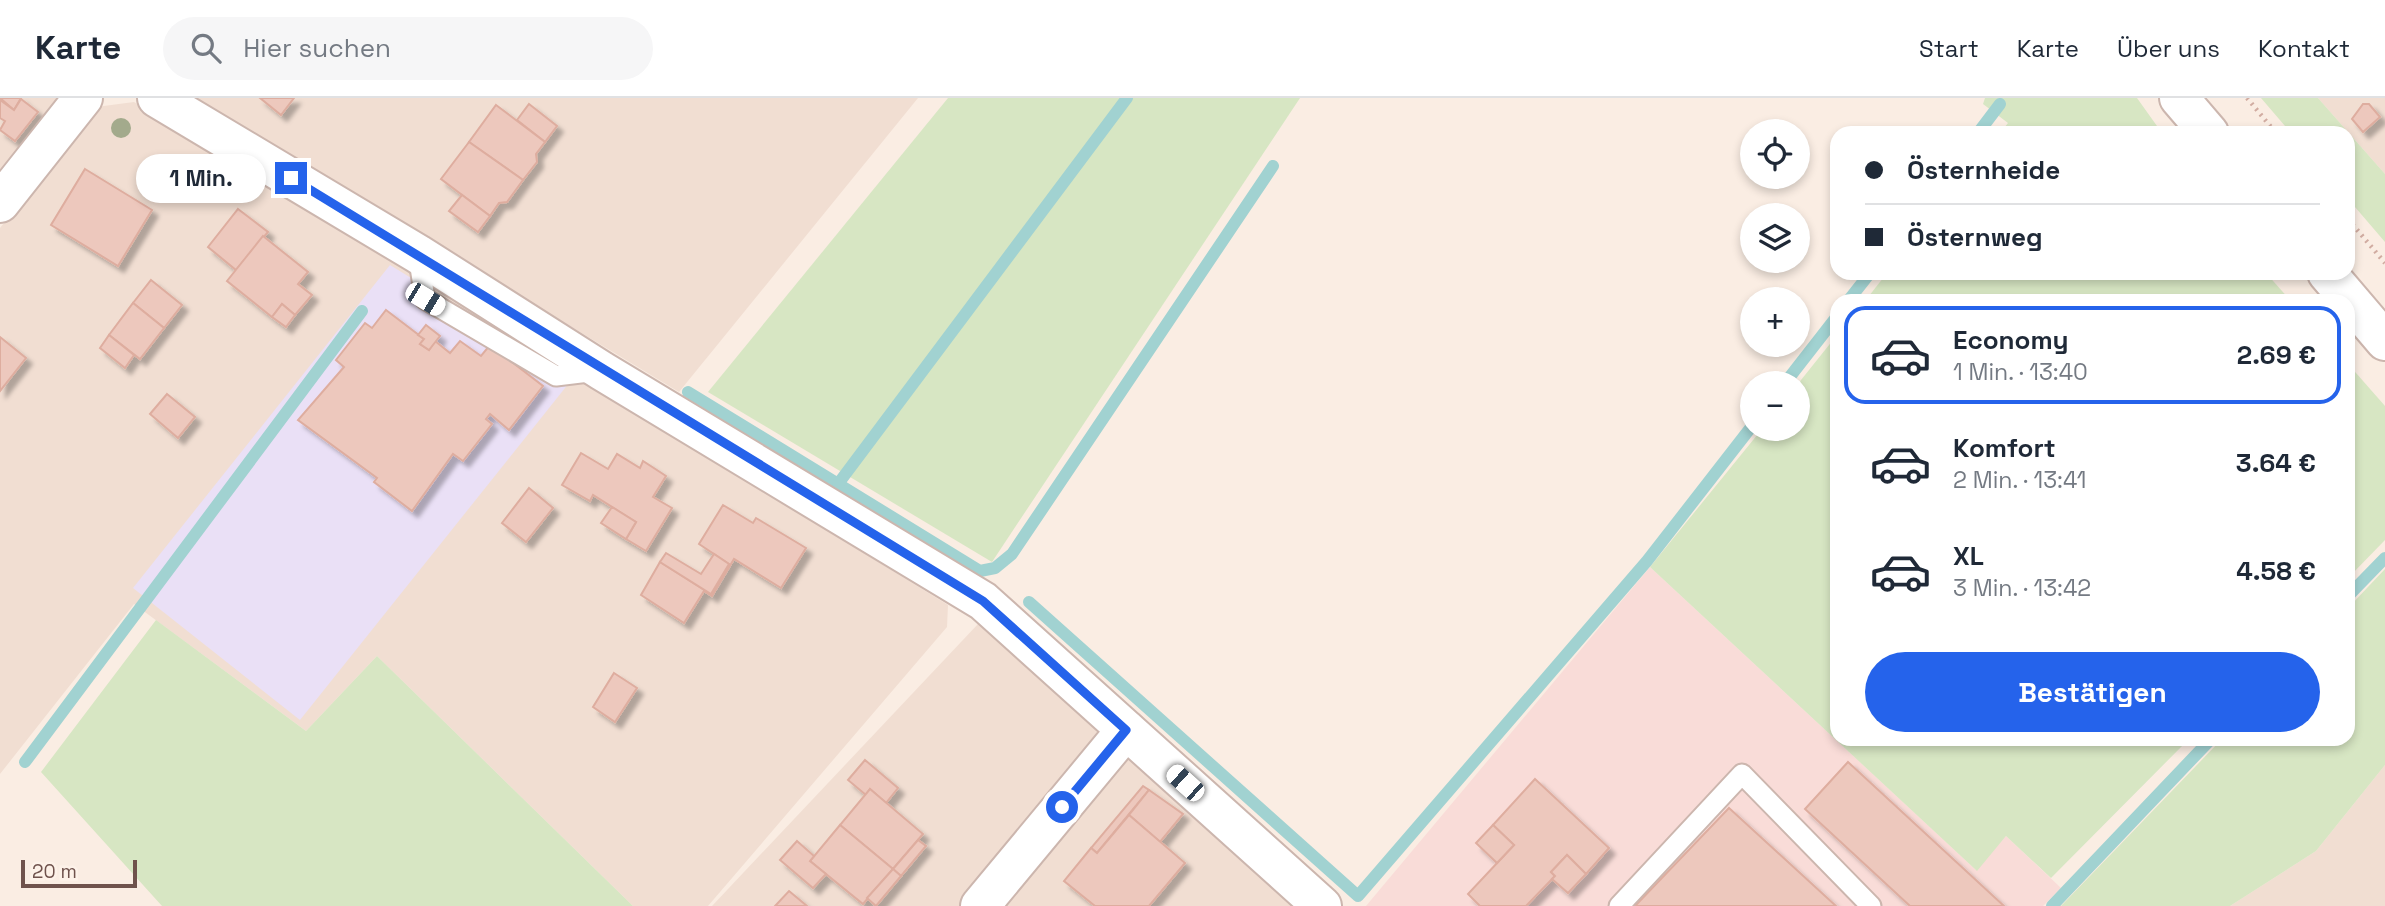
<!DOCTYPE html>
<html lang="de">
<head>
<meta charset="utf-8">
<style>
  body { margin:0; font-family:"Space Grotesk",sans-serif; background:#f6f6f7; color:#1f2937; height:100vh; display:flex; flex-direction:column; font-size:26px; white-space:nowrap }
  * { box-sizing:border-box; margin:0 }
  p { font-size:23px; color:#747a83 }
  .icon { flex:none; width:38px; height:38px; fill:none; stroke:currentColor; stroke-width:2; stroke-linecap:round; stroke-linejoin:round }
  .map { position:relative; flex:1; overflow:hidden }
  .panel { position:absolute; left:1830px; top:196px; width:525px; height:452px; display:flex; flex-direction:column; background:#fff; border-radius:21px; box-shadow:0 4px 10px #0003 }
  .panel>* { flex:none }
  .top-card { position:absolute; left:1830px; top:28px; width:525px; height:154px; border-radius:21px; box-shadow:0 4px 10px #0003; display:grid; align-content:center; height:154px; padding:0 35px; background:#fff }
  .fabs { position:absolute; left:1740px; top:21px; display:grid; gap:14px }
  .fabs a { display:grid; place-items:center; width:70px; height:70px; border-radius:50%; background:#fff; box-shadow:0 4px 10px #0003; font-size:35px }
  .scale { position:absolute; left:21px; bottom:18px; width:116px; box-sizing:border-box; padding-left:7px; border:4px solid #6f524c; border-top:0; font-size:19px; line-height:24px; white-space:nowrap; color:#6f524c; -webkit-text-stroke:5px #fdf2e9; paint-order:stroke }
  .end { position:absolute; width:32px; height:32px; margin:-16px; border:9px solid #2563eb; background:#fff; box-shadow:0 0 0 4px #fff }
  .from { border-radius:50% }
  .bubble { position:absolute; height:49px; border-radius:24px; background:#fff; box-shadow:0 4px 10px #0003; font-size:23px; font-weight:800; line-height:49px; text-align:center }
  .car { position:absolute; width:21px; height:42px; margin:-21px -10px; border-radius:9px; box-shadow:0 0 5px 2px #0007; background:linear-gradient(#fff 24%,#345 0 40%,#fff 0 76%,#345 0 86%,#fff 0) }
  .top-card b { display:flex; align-items:center; gap:24px; height:66px; font-size:26px }
  .top-card b+b { border-top:2px solid #e0e1e3 }
  .top-card i { width:18px; height:18px; background:#1f2937 }
  ul { padding:12px 0 0; list-style:none }
  li { display:flex; align-items:center; gap:21px; height:98px; margin:0 14px 10px; padding:0 21px; border:4px solid transparent; border-radius:21px }
  li div { flex:1 }
  li b { display:block; font-size:26px }
  li em { font-style:normal; font-weight:800 }
  li.selected { border-color:#2563eb }
  li>.icon { width:63px; height:63px; stroke-width:1.5 }
  .button { display:flex; gap:14px; margin-top:auto; padding:14px 35px }
  .button a { flex:1; height:80px; border-radius:42px; background:#2563eb; color:#fff; font-size:28px; font-weight:800; line-height:80px; text-align:center }
  header { display:flex; align-items:center; gap:42px; box-sizing:border-box; height:98px; padding:0 35px; background:#fff; border-bottom:2px solid #e0e1e3 }
  header strong { font-size:33px }
  nav { display:flex; gap:38px; margin-inline-start:auto; font-size:24px }
  .search { width:490px; height:63px; background:#f6f6f7; display:flex; align-items:center; gap:18px; box-sizing:border-box; padding:0 24px; border-radius:38px; color:#747a83; font-size:26px }
  .map>svg:first-child { display:block }
  .residential { fill:#f1ded2 }
  .commercial { fill:#f9dcd8 }
  .education { fill:#eae0f6 }
  .green { fill:#d7e6c3 }
  .lines { fill:none; stroke-linecap:round; stroke-linejoin:round }
  .stream { stroke:#a1d2d1; stroke-width:12 }
  .building { fill:#edc8bd; stroke:#dead9f; stroke-width:2; filter:url(#shadow) }
  .service-casing { stroke:#ccb6ae; stroke-width:23 }
  .minor-casing { stroke:#ccb6ae; stroke-width:42 }
  .tertiary-casing { stroke:#ccb6ae; stroke-width:42 }
  .path { stroke:#d1aca1; stroke-width:4.5; stroke-dasharray:2 5; stroke-linecap:butt }
  .service { stroke:#fff; stroke-width:19 }
  .minor { stroke:#fff; stroke-width:38 }
  .tertiary { stroke:#fff; stroke-width:38 }
  .tree { fill:#a3aa8c }
  .route { stroke:#2563eb; stroke-width:9 }
</style>
</head>
<body>
<header>
<strong>Karte</strong>
<div class="search"><svg class="icon" aria-label="search" viewBox="0 0 24 24"><circle cx="10" cy="10" r="6"/><path d="M15 15l6 6"/></svg>Hier suchen</div>
<nav><a>Start</a><a>Karte</a><a>Über uns</a><a>Kontakt</a></nav>
</header>
<div class="map">
<svg width="2385" height="808" viewBox="0 0 2385 808">
  <defs>
    <filter id="shadow"><feDropShadow dx="6" dy="6" stdDeviation="2" flood-color="#0004"/></filter>
  </defs>
  <rect width="100%" height="100%" fill="#faede3"/>
  <g class="residential">
    <polygon points="0,0 57,0 0,74"/>
    <polygon points="193,0 918,0 679,294"/>
    <polygon points="2318,0 2385,0 2385,76"/>
    <polygon points="134,4 948,507 947,529 708,808 633,808 377,558 306,633 134,506 0,676 0,130 96,9"/>
    <polygon points="978,526 1293,808 712,808"/>
    <polygon points="2385,667 2385,808 2230,808 2316,753"/>
  </g>
  <polygon class="commercial" points="1650,469 1976,772 2006,738 2061,790 2043,808 1366,808"/>
  <polygon class="education" points="390,167 573,280 300,622 133,490"/>
  <g class="green">
    <polygon points="948,0 1300,0 992,464 708,294"/>
    <polygon points="1985,0 2137,0 2162,35 2000,35 2008,25 1983,6"/>
    <polygon points="2261,0 2318,0 2385,76 2385,144 2349,102 2348,35 2291,35"/>
    <polygon points="1887,175 2266,175 2291,203 1865,203"/>
    <polygon points="1837,237 1838,640 2189,641 2051,780 2006,738 1977,773 1650,469 1762,331 1797,331 1797,287"/>
    <polygon points="2349,267 2385,308 2385,442 2349,479"/>
    <polygon points="2385,471 2385,667 2316,753 2230,808 2061,808 2222,641 2348,640 2349,509"/>
    <polygon points="156,522 306,633 377,558 633,808 162,808 41,674"/>
  </g>
  <g class="lines">
    <g class="stream">
      <polyline points="1978,35 2000,6"/>
      <polyline points="1848,203 1870,175"/>
      <polyline points="1785,285 1838,217"/>
      <polyline points="688,294 980,473 995,470 1012,456 1273,68"/>
      <polyline points="838,386 1127,0"/>
      <polyline points="2348,498 2385,460"/>
      <polyline points="1029,504 1358,798 1647,463 1752,328"/>
      <polyline points="25,664 362,213"/>
      <polyline points="2052,808 2212,640"/>
    </g>
  </g>
  <g class="building">
    <polygon points="0,0 21,0 14,12"/>
    <polygon points="260,0 294,0 281,17"/>
    <polygon points="21,1 38,14 15,43 0,32 5,23 0,20 0,2 14,12"/>
    <polygon points="529,6 557,28 545,44 517,22"/>
    <polygon points="2363,6 2369,6 2380,19 2363,34 2352,21"/>
    <polygon points="496,7 545,44 536,56 537,64 523,82 469,44"/>
    <polygon points="469,44 523,82 507,104 499,105 490,118 441,81"/>
    <polygon points="85,71 152,112 118,168 51,127"/>
    <polygon points="462,97 490,118 478,134 449,113"/>
    <polygon points="238,111 268,134 236,172 208,149"/>
    <polygon points="263,138 308,174 298,186 312,197 295,217 282,206 272,219 227,183"/>
    <polygon points="151,182 182,207 164,230 133,205"/>
    <polygon points="133,205 164,230 140,261 109,237"/>
    <polygon points="282,206 295,217 286,229 272,219"/>
    <polygon points="386,212 424,241 420,246 429,252 435,243 450,255 460,243 481,258 490,247 543,288 509,332 490,316 486,321 492,326 463,363 453,356 412,413 374,384 377,380 298,322 344,269 336,262 365,225 372,230"/>
    <polygon points="426,227 440,238 429,252 420,246 424,241 418,237"/>
    <polygon points="109,237 134,257 125,270 100,250"/>
    <polygon points="0,239 26,260 0,293"/>
    <polygon points="167,296 195,319 178,340 150,316"/>
    <polygon points="581,355 608,371 617,356 640,370 643,363 666,378 653,399 672,410 646,453 626,441 636,424 593,397 590,403 562,387"/>
    <polygon points="529,390 553,410 526,444 502,425"/>
    <polygon points="723,407 753,425 756,420 806,450 781,490 734,461 712,498 704,493 684,525 641,497 660,464 711,496 729,466 699,446"/>
    <polygon points="612,409 636,424 626,441 601,425"/>
    <polygon points="666,455 701,476 714,456 729,466 711,496 660,464"/>
    <polygon points="614,575 637,590 615,624 593,609"/>
    <polygon points="865,662 898,690 886,705 870,691 866,697 848,682"/>
    <polygon points="1848,664 2004,808 1910,808 1805,711"/>
    <polygon points="1535,681 1609,750 1586,776 1567,757 1551,774 1555,778 1526,808 1480,808 1468,796 1514,747 1493,727"/>
    <polygon points="1143,688 1149,692 1097,755 1091,750"/>
    <polygon points="870,691 923,736 893,771 840,727"/>
    <polygon points="1149,692 1183,716 1160,744 1129,717"/>
    <polygon points="1729,710 1836,808 1635,808"/>
    <polygon points="1129,717 1185,765 1149,808 1095,808 1064,783 1091,750 1097,755"/>
    <polygon points="840,727 893,771 863,806 810,763"/>
    <polygon points="1493,727 1514,747 1497,765 1476,745"/>
    <polygon points="918,742 926,748 901,778 893,771"/>
    <polygon points="797,743 814,758 810,763 826,776 813,790 780,762"/>
    <polygon points="1567,757 1586,776 1568,795 1552,781 1555,778 1551,774"/>
    <polygon points="893,771 901,778 876,808 867,800"/>
    <polygon points="789,793 807,808 775,808"/>
  </g>
  <g class="lines">
    <defs>
      <g id="service">
        <polyline points="418,156 425,201 556,278 597,273"/>
        <polyline points="1619,808 1742,676 1871,808"/>
      </g>
      <g id="minor">
        <polyline points="157,0 418,156 602,273 983,503 1322,808"/>
        <polyline points="0,105 83,0"/>
        <polyline points="980,808 1126,632"/>
      </g>
      <g id="tertiary">
        <polyline points="2179,0 2209,35"/>
        <polyline points="2327,175 2385,243"/>
      </g>
    </defs>
    <use href="#service" class="service-casing"/>
    <use href="#minor" class="minor-casing"/>
    <use href="#tertiary" class="tertiary-casing"/>
    <g class="path">
      <polyline points="2247,0 2276,35"/>
      <polyline points="2348,121 2385,165"/>
    </g>
    <use href="#service" class="service"/>
    <use href="#minor" class="minor"/>
    <use href="#tertiary" class="tertiary"/>
  </g>
  <circle class="tree" cx="121" cy="30" r="10"/>
  <g class="lines">
    <polyline class="route" points="291,80 983,503 1126,632 1062,709"/>
  </g>
</svg>
<div class="fabs">
<a><svg class="icon" aria-label="locate" viewBox="0 0 24 24"><circle cx="12" cy="12" r="6"/><path d="M12 2v4M12 18v4M2 12h4M18 12h4"/></svg></a>
<a><svg class="icon" aria-label="layers" viewBox="0 0 24 24"><path d="M12 4l9 5-9 5-9-5zM3 14l9 5 9-5"/></svg></a>
<a>+</a>
<a>−</a>
</div>
<div class="scale">20 m</div>
<i class="end from" style="left:1062px;top:709px"></i>
<i class="end" style="left:291px;top:80px"></i>
<div class="bubble" style="left:136px;top:56px;width:130px">1 Min.</div>
<i class="car" style="left:425px;top:201px;rotate:121deg"></i>
<i class="car" style="left:1185px;top:685px;rotate:312deg"></i>
<div class="top-card">
<b><i class="from"></i>Östernheide</b>
<b><i></i>Östernweg</b>
</div>
<section class="panel">
<ul>
<li class="selected"><svg class="icon" aria-label="car" viewBox="0 0 24 24"><path d="M5 17H2v-5l4-1 3-4h7l3 4 3 1v5h-3M9 17h6M6 11h13"/><circle cx="7" cy="17" r="2"/><circle cx="17" cy="17" r="2"/></svg><div><b>Economy</b><p>1 Min. · 13:40</p></div><em>2.69 €</em></li>
<li><svg class="icon" aria-label="car" viewBox="0 0 24 24"><path d="M5 17H2v-5l4-1 3-4h7l3 4 3 1v5h-3M9 17h6M6 11h13"/><circle cx="7" cy="17" r="2"/><circle cx="17" cy="17" r="2"/></svg><div><b>Komfort</b><p>2 Min. · 13:41</p></div><em>3.64 €</em></li>
<li><svg class="icon" aria-label="car" viewBox="0 0 24 24"><path d="M5 17H2v-5l4-1 3-4h7l3 4 3 1v5h-3M9 17h6M6 11h13"/><circle cx="7" cy="17" r="2"/><circle cx="17" cy="17" r="2"/></svg><div><b>XL</b><p>3 Min. · 13:42</p></div><em>4.58 €</em></li>
</ul>
<div class="button"><a>Bestätigen</a></div>
</section>
</div>
</body>
</html>
